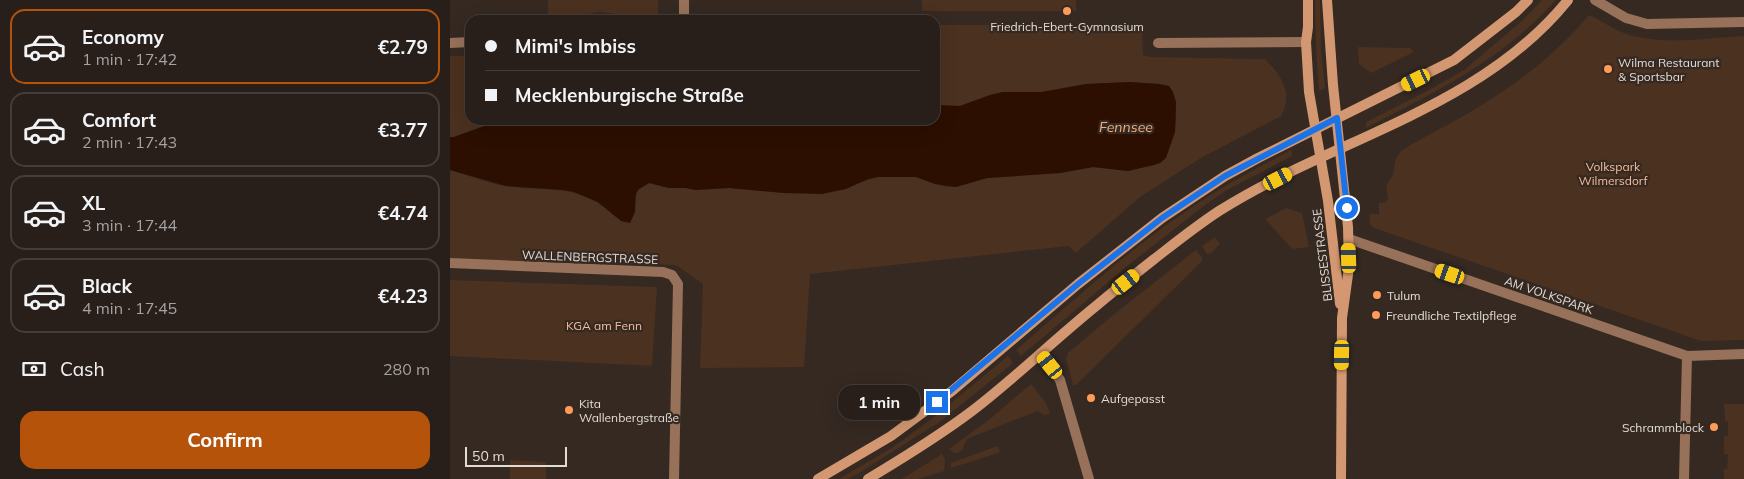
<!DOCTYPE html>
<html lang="en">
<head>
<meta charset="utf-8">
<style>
  body { margin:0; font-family:Mulish,sans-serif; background:#342c27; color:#f1f3f6; height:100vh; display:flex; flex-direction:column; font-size:19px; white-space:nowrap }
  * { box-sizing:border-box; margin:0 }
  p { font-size:16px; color:#a5a2a2 }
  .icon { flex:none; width:28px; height:28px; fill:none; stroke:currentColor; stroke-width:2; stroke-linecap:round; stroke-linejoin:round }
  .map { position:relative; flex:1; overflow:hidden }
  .drawer { display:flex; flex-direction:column; background:#281f1a; width:450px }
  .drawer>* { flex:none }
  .hud { position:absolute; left:15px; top:15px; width:475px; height:110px; border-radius:15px; box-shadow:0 5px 20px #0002,0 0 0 1px #443d39; display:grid; align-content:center; height:110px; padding:0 20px; background:#281f1a }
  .scale { position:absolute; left:15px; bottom:12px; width:102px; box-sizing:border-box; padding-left:5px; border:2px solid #e2dbd6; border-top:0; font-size:14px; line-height:18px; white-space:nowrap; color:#e2dbd6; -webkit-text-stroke:4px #352922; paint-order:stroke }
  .end { position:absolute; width:22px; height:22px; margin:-11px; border:6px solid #1a73e8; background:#fff; box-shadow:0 0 0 2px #fff }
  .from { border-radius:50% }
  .bubble { position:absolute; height:35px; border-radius:15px; background:#281f1a; box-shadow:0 5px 20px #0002,0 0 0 1px #443d39; font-size:16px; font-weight:700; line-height:35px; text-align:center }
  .car { position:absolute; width:15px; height:30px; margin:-15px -8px; border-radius:6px; box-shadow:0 0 4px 1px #0007; background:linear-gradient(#f5c518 24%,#345 0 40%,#f5c518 0 76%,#345 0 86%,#f5c518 0) }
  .hud b { display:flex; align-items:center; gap:18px; height:48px; font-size:19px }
  .hud b+b { border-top:1px solid #443d39 }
  .hud i { width:12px; height:12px; background:#f1f3f6 }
  ul { padding:9px 0 0; list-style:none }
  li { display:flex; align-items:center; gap:15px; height:75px; margin:0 10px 8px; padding:0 10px; border:2px solid #443d39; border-radius:15px }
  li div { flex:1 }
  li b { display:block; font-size:19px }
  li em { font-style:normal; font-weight:700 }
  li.on { border-color:#b45309 }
  li>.icon { width:45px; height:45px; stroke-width:1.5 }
  .pay { display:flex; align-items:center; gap:12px; height:55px; padding:0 20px; font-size:19px }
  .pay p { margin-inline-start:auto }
  .cta { display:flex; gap:10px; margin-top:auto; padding:10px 20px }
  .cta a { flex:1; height:58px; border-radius:15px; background:#b45309; color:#fff; font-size:20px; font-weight:700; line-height:58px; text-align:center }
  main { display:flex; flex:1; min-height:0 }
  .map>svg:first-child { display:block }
  .green { fill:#4b311f }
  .water { fill:#2c0f00 }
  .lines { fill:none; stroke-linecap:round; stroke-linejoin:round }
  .minor { stroke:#977159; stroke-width:10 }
  .secondary { stroke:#d39871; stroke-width:10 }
  .route { stroke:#1a73e8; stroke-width:6 }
  .poi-dot { fill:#fe9c57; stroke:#352922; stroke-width:2 }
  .labels { text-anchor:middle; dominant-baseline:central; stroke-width:4.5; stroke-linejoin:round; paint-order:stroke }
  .poi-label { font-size:12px; fill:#e2dbd6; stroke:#352922; text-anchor:start }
  .park-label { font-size:12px; fill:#f5bd99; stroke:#352922 }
  .street-label { font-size:12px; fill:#e2dbd6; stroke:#352922 }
  .water-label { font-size:14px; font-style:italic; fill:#f4ae80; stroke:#352922 }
</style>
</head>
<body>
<main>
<section class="drawer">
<ul>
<li class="on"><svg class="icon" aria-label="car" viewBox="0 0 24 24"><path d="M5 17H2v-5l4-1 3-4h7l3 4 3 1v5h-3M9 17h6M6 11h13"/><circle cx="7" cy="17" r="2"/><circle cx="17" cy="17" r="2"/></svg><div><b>Economy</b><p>1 min · 17:42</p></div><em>€2.79</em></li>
<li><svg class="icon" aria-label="car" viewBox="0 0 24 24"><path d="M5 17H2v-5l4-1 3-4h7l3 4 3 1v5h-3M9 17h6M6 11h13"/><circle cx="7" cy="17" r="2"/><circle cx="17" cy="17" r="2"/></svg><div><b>Comfort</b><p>2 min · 17:43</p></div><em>€3.77</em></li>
<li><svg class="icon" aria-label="car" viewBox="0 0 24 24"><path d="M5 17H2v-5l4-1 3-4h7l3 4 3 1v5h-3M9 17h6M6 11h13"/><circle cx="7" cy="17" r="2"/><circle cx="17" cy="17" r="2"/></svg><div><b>XL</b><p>3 min · 17:44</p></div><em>€4.74</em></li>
<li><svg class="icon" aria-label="car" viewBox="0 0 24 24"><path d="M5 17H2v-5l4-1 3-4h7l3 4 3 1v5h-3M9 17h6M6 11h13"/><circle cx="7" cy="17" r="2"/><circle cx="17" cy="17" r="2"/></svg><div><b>Black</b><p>4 min · 17:45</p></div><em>€4.23</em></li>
</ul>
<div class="pay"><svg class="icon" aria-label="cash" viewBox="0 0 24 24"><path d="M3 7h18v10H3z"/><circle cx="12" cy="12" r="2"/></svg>Cash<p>280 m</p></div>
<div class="cta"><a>Confirm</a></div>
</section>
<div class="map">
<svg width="1294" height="479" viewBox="0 0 1294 479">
  <rect width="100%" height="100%" fill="#352922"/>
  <g class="green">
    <polygon points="98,0 208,0 208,19 149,12 107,20 98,20"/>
    <rect x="472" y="0" width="154" height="11"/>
    <polygon points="865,0 870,0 871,49 875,88 869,91 866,49"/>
    <path d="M1092,0H1106C1051,61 987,91 916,128V122L977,91L1014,70L1074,19Z"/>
    <path d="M1139,15C1151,19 1161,29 1174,33C1211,46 1255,38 1294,36V340L1251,341L924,228L920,224L919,214H929V203L935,202L938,199L936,186L943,175L945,160L951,151L960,145C1030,108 1087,76 1139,15Z"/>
    <path d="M485,25H692L693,55L700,57L815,59C831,75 844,93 831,116L751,158L690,197L626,253L619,246L360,274L354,367L250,368L253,284L226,265L0,259V170C18,175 37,183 55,186C100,192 129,182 166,217L185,198L189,189L199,183L219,188H236L245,190L279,188L334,193L349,192L408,183L428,177L451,176L466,177L495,187H506L537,178L610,173L643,167L678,171L710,163L725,132L726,119V102L710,84L680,82L636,84L592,92H553L540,95L510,106L485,105Z"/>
    <polygon points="908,47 960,48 964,52 921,73 909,64"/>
    <polygon points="0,56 20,56 20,120 60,120 40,124 4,137 0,137"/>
    <path d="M841,150L842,156L777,190L755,205L675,268L571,356L566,350C623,301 679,249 741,208C773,186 807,168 841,150Z"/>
    <polygon points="836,208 852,213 859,247 842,249 815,219"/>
    <polygon points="765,237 770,244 761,253 757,254 752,246"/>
    <polygon points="746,250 752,258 752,261 626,385 623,385 616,359 618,353 663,315"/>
    <polygon points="0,280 207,287 202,366 0,356"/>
    <polygon points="558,356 563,363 488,423 409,473 398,479 389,479 443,447 479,421"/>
    <polygon points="581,384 596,403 600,414 594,415 587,411 517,439 512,450 508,453 504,453 499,449 540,419"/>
    <polygon points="1274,404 1294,404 1294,479 1274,479 1274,469 1277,469 1278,454 1274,454 1274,436 1278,436 1278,421 1275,421"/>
    <polygon points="547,446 550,451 548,453 501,468 501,463"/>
    <polygon points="492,454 495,460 494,471 468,479 452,479"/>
    <polygon points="60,460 96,462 96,479 60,479"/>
  </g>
  <polygon class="water" points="680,82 709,84 719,86 723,92 726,102 725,132 716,158 710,163 704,165 678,171 643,167 610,173 537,178 506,187 485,184 466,177 428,177 418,179 396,189 372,194 334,193 279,188 245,190 236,188 219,188 199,183 189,189 186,193 185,212 180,223 171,221 148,202 124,192 113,190 56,186 0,170 0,137 4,137 40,124 60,120 485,120 485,105 510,106 540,95 553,92 592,92 636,84"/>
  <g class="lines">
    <g class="minor">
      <polyline points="1145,0 1176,18 1197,24 1294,22"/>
      <polyline points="234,20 234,0"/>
      <polyline points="0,43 20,42"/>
      <polyline points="708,43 856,42"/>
      <polyline points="899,239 1237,356 1294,354"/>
      <polyline points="0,263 213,272 222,275 228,284 224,479"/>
      <polyline points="591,353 610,380 639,479"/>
      <polyline points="1234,479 1237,356"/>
    </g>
    <g class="secondary">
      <polyline points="858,0 858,27 856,42 859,92 878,201 890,304"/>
      <polyline points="877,0 883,85 898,227 899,267 892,318 891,479"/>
      <polyline points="368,479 441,436 502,391 628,284 712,218 775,176 808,158 1004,60 1066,12 1078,0"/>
      <path d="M418,479C453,458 489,436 522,411C565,378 604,340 646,306C665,290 684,275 703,260C725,243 746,226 769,211C884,138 1029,110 1118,0"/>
    </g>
  </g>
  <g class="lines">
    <polyline class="route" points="487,402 628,284 712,218 775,176 887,118 897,208"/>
  </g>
  <g class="poi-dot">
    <circle cx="617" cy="11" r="5"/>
    <circle cx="1158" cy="69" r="5"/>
    <circle cx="927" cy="295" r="5"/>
    <circle cx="926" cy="315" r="5"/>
    <circle cx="641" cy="398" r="5"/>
    <circle cx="119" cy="410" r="5"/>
    <circle cx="1264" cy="427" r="5"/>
  </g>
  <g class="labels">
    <g class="poi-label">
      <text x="617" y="26" text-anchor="middle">Friedrich-Ebert-Gymnasium</text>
      <text x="1168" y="62">Wilma Restaurant<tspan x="1168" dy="14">&amp; Sportsbar</tspan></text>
      <text x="937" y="295">Tulum</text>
      <text x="936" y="315">Freundliche Textilpflege</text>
      <text x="651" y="398">Aufgepasst</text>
      <text x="129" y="403">Kita<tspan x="129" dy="14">Wallenbergstraße</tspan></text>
      <text x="1254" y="427" text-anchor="end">Schrammblock</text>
    </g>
    <g class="park-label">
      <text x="1163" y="166">Volkspark<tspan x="1163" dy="14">Wilmersdorf</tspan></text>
      <text x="154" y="325">KGA am Fenn</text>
    </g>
    <g class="street-label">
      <text transform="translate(872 255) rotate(-97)">BLISSESTRASSE</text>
      <text transform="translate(140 257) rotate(2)">WALLENBERGSTRASSE</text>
      <text transform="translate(1099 295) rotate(19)">AM VOLKSPARK</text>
    </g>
    <g class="water-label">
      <text x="676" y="127">Fennsee</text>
    </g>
  </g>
</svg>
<div class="scale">50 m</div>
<i class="end from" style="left:897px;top:208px"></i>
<i class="end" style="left:487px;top:402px"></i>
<div class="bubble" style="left:388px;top:385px;width:82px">1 min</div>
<i class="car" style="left:966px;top:80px;rotate:244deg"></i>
<i class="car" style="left:828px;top:179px;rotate:63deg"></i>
<i class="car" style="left:899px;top:258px;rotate:358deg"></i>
<i class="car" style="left:1000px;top:274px;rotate:289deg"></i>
<i class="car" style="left:676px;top:282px;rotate:52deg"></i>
<i class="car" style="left:892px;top:355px;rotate:181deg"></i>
<i class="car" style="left:600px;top:365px;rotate:321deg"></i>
<div class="hud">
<b><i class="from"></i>Mimi's Imbiss</b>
<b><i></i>Mecklenburgische Straße</b>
</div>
</div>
</main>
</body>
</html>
